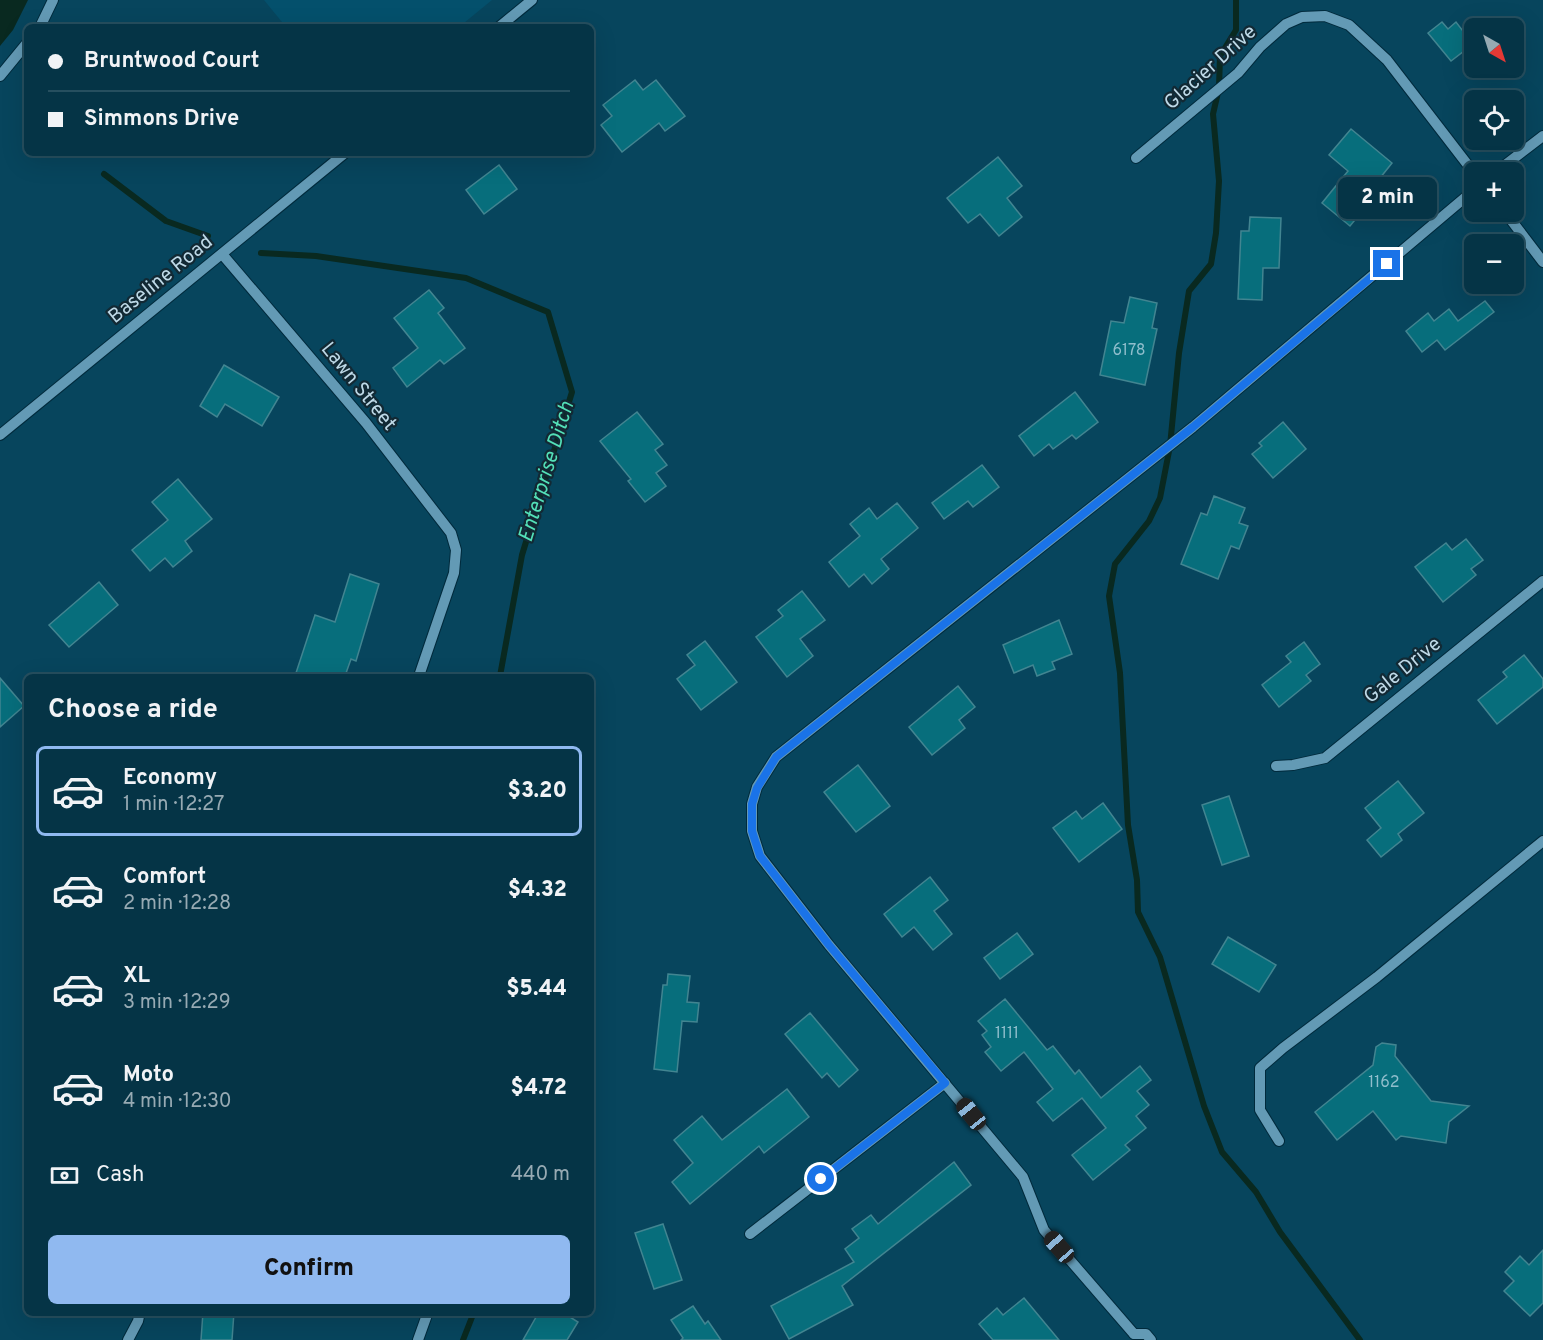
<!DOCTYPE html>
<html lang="en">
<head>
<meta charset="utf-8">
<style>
  body { margin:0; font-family:Overpass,sans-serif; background:#133f51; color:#f1f3f6; height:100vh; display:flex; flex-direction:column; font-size:22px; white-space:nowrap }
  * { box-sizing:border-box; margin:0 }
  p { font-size:20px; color:#97aab3 }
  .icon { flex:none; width:33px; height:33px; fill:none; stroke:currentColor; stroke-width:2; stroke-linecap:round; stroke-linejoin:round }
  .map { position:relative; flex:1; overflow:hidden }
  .details { position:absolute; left:24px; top:674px; width:570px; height:642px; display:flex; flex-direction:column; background:#053446; border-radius:9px; box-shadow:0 6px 24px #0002,0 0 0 2px #264f5f }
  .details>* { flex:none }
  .hud { position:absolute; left:24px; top:24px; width:570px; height:132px; border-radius:9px; box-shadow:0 6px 24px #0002,0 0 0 2px #264f5f; display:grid; align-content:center; height:132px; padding:0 24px; background:#053446 }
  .needle { width:39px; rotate:141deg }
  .buttons { position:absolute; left:1464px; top:18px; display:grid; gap:12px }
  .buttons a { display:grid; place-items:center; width:60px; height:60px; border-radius:9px; background:#053446; box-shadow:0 6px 24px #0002,0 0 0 2px #264f5f; font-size:30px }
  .end { position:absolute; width:27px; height:27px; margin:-14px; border:8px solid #1a73e8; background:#fff; box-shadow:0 0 0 3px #fff }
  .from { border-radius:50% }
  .bubble { position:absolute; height:42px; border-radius:9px; background:#053446; box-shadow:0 6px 24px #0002,0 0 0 2px #264f5f; font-size:20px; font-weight:800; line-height:42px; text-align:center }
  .car { position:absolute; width:18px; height:36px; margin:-18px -9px; border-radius:8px; box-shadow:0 0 4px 2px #0007; background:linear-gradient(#222 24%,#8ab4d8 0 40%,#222 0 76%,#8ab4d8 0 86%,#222 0) }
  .hud b { display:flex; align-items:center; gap:21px; height:57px; font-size:22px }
  .hud b+b { border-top:2px solid #264f5f }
  .hud i { width:15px; height:15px; background:#f1f3f6 }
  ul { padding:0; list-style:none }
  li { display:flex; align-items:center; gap:18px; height:90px; margin:0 12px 9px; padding:0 12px; border:3px solid transparent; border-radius:9px }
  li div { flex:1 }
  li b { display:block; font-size:22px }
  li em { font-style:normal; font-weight:800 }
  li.active { border-color:#90b9f0 }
  li>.icon { width:54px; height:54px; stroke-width:1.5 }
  h2 { padding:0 24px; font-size:27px; line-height:72px }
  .pay { display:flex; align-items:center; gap:15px; height:66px; padding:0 24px; font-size:22px }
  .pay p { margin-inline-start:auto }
  .cta { display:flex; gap:12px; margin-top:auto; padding:12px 24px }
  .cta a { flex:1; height:69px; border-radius:9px; background:#90b9f0; color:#111; font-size:24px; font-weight:800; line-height:69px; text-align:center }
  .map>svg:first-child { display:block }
  .built { fill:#04506c }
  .water { fill:#092920 }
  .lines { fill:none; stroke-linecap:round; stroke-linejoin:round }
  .stream { stroke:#092920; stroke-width:6 }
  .building { fill:#076e7c; stroke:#428591; stroke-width:1.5 }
  .minor-casing { stroke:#002a3c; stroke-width:12 }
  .minor { stroke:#639ab5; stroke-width:10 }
  .route { stroke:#1a73e8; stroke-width:8 }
  .labels { text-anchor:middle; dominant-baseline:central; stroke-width:4.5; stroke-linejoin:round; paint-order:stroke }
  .number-label { font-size:16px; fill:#90becc }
  .street-label { font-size:20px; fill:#bed9e7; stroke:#122934 }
  .water-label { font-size:21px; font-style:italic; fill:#53e0b8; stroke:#122934 }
</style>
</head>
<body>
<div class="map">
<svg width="1543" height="1340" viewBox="0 0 1543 1340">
  <rect width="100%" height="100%" fill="#07455d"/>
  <polygon class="built" points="264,0 492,0 459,27 286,27"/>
  <polygon class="water" points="0,0 28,0 13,30 0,46"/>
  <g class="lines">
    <g class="stream">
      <polyline points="1236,0 1236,30 1220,56 1219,88 1213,114 1219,181 1216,233 1211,264 1189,291 1179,353 1170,446 1160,498 1149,521 1115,564 1109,596 1120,673 1128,825 1137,880 1138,912 1160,957 1204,1106 1222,1152 1256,1192 1280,1232 1360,1340"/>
      <polyline points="104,174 166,221 208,236"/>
      <polyline points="261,253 316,256 466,278 548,312 572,392 522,555 500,676"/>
      <polyline points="463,1340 474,1312"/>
    </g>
  </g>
  <g class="building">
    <polygon points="1442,22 1448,29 1456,22 1473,44 1451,61 1428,33"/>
    <polygon points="635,80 643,90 656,80 685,116 665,131 659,123 622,152 601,125 612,116 603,105"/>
    <polygon points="1351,129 1392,163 1376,183 1381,188 1350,226 1322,203 1348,171 1329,155"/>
    <polygon points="998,157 1022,186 1007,198 1022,217 999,236 980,214 968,223 947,198"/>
    <polygon points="499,165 517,189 484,214 466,190"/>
    <polygon points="1250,217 1281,218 1279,268 1263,268 1262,300 1238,299 1241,231 1249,231"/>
    <polygon points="429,290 444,308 438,313 465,348 444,364 440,360 407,387 393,368 418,348 394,318"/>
    <polygon points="1130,297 1157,303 1152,328 1157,329 1145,385 1100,375 1111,321 1124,323"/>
    <polygon points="1485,301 1494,312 1445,350 1437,340 1422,352 1406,331 1428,313 1434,321 1449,309 1458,321"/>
    <polygon points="224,365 279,397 262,426 225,404 217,417 200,406"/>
    <polygon points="1075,392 1098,422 1076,439 1072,435 1053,449 1049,444 1034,456 1019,436"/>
    <polygon points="637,412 663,444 655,450 667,465 656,473 666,486 645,502 628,481 631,479 600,441"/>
    <polygon points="1283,422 1306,449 1273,478 1252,454 1262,446 1259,443"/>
    <polygon points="982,465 999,487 973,507 968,501 944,519 932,503"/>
    <polygon points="178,479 212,519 185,541 192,551 173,567 165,558 150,571 132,550 168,520 152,502"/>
    <polygon points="1214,496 1245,508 1239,523 1248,526 1239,549 1231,546 1218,579 1181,564 1201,513 1207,515"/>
    <polygon points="897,503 918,528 881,559 889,569 872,584 864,574 849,587 829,562 860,536 850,524 869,508 877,519"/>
    <polygon points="1466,539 1483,560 1471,569 1476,575 1443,602 1415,567 1446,543 1452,550"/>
    <polygon points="350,574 379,584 356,661 351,659 345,676 295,676 315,615 335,622"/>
    <polygon points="99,582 118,605 69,647 49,625"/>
    <polygon points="802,591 825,620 800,639 813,656 787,677 756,637 783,616 778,610"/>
    <polygon points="1059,620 1072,654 1052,662 1055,669 1037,676 1033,665 1014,673 1003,645"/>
    <polygon points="705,641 737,682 701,710 677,679 695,665 687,655"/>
    <polygon points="1304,642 1320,664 1306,675 1311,681 1279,707 1262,685 1291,662 1286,656"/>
    <polygon points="1524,655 1543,679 1543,687 1497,724 1478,700 1507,677 1503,672"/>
    <polygon points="0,678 24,706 0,727"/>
    <polygon points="958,686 975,707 959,720 965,728 932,755 909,727"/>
    <polygon points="858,765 890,806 856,832 824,792"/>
    <polygon points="1398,781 1424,813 1398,834 1402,840 1381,857 1367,840 1381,828 1365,808"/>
    <polygon points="1229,796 1249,856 1222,865 1202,805"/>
    <polygon points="1103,803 1122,829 1079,862 1053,828 1076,811 1082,819"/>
    <polygon points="930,877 948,900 934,911 952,934 933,950 914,927 902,937 884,914"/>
    <polygon points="1017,933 1033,954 1000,979 984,958"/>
    <polygon points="1228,937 1276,965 1259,992 1212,964"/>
    <polygon points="668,974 690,976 687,1002 699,1003 697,1022 682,1021 677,1072 654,1069 663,985 667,985"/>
    <polygon points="1005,999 1047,1050 1053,1046 1075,1074 1079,1070 1101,1098 1140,1066 1151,1080 1137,1091 1149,1105 1136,1116 1146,1128 1125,1145 1130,1150 1093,1180 1072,1155 1106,1128 1082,1098 1053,1121 1037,1102 1053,1089 1024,1052 1001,1071 985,1052 991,1047 982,1035 987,1031 978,1021"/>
    <polygon points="810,1013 858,1070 839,1087 827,1073 822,1078 785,1034"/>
    <polygon points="1382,1043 1396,1045 1395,1056 1431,1101 1469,1106 1449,1122 1446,1143 1401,1136 1396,1140 1373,1111 1337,1140 1315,1112 1373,1065 1376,1047"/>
    <polygon points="787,1089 809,1117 764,1153 759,1146 690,1204 672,1182 693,1163 674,1140 702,1116 722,1140"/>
    <polygon points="954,1162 971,1185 842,1286 853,1305 789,1339 771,1306 854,1262 845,1249 859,1238 852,1229 871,1215 878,1224"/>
    <polygon points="663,1224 682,1280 654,1289 635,1233"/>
    <polygon points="1543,1250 1543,1303 1530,1316 1504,1291 1514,1281 1505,1272 1520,1256 1529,1265"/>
    <polygon points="1024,1298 1059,1340 993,1340 979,1324 997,1308 1003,1315"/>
    <polygon points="693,1306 705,1324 708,1321 721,1340 681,1340 683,1338 671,1320"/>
    <polygon points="203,1312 234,1312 232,1340 201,1340"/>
    <polygon points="539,1312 562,1312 578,1322 567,1340 523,1340"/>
  </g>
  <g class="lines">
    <defs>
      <g id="minor">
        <polyline points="40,27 53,0"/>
        <polyline points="499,27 532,0"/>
        <polyline points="0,76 27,43"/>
        <polyline points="1136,158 1238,73 1260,47 1286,24 1302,17 1325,16 1349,25 1387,60 1474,173"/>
        <polyline points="1496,172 1543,136"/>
        <polyline points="1505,212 1543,262"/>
        <polyline points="222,254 366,423 451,533 456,550 454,573 419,676"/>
        <polyline points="0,435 345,153"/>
        <polyline points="1276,766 1293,765 1325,758 1543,581"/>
        <polyline points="1279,1141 1260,1110 1260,1068 1283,1048 1377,977 1543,841"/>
        <polyline points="750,1234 945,1083"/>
        <polyline points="1134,1334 1044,1230 1023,1177 829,945 760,856 752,831 752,804 757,787 776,757 1193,427 1474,190"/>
        <polyline points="1134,1334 1146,1334 1151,1340"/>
        <polyline points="128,1340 138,1321 140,1312"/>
        <polyline points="418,1340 428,1312"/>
      </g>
    </defs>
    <use href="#minor" class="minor-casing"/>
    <use href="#minor" class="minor"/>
  </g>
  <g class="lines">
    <polyline class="route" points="821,1179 945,1083 829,945 760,856 752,831 752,804 757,788 776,757 1193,427 1387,264"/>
  </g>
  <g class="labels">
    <g class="number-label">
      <text x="1129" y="351">6178</text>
      <text x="1007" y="1034">1111</text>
      <text x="1384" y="1083">1162</text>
    </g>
    <g class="street-label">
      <text transform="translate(1211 68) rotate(-42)">Glacier Drive</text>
      <text transform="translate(161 280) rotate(-39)">Baseline Road</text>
      <text transform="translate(358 387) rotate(51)">Lawn Street</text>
      <text transform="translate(1403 671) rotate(-39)">Gale Drive</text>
    </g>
    <g class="water-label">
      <text transform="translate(547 472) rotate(-73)">Enterprise Ditch</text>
    </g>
  </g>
</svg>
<div class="buttons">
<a><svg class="needle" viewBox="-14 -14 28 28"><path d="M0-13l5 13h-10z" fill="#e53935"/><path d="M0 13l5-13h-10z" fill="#97aab3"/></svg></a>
<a><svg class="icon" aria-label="locate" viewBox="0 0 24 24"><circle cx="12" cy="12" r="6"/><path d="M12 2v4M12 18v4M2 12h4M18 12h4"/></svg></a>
<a>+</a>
<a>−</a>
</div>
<i class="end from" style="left:821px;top:1179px"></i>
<i class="end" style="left:1387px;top:264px"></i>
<div class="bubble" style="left:1338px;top:177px;width:99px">2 min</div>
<i class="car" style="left:971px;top:1114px;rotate:321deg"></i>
<i class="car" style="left:1059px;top:1247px;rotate:319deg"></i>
<div class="hud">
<b><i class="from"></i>Bruntwood Court</b>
<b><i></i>Simmons Drive</b>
</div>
<section class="details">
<h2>Choose a ride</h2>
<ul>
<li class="active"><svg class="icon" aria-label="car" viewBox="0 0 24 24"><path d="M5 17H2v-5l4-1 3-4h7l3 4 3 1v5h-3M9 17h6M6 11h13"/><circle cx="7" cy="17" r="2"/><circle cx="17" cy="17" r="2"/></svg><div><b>Economy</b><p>1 min · 12:27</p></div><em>$3.20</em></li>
<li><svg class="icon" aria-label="car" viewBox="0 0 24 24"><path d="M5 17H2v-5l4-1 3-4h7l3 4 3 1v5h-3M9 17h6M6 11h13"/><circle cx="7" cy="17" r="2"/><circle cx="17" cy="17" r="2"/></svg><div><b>Comfort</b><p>2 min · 12:28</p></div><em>$4.32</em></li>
<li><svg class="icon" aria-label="car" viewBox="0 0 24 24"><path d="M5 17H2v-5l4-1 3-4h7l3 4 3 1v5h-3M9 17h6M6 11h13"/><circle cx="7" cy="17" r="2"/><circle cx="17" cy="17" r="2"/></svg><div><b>XL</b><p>3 min · 12:29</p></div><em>$5.44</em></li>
<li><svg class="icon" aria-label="car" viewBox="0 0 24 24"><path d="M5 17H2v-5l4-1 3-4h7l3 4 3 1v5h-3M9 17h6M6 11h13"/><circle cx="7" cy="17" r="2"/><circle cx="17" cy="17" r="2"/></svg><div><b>Moto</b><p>4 min · 12:30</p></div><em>$4.72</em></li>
</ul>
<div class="pay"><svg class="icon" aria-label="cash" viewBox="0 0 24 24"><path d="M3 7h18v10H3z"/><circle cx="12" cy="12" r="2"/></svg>Cash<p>440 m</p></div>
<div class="cta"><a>Confirm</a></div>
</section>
</div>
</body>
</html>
